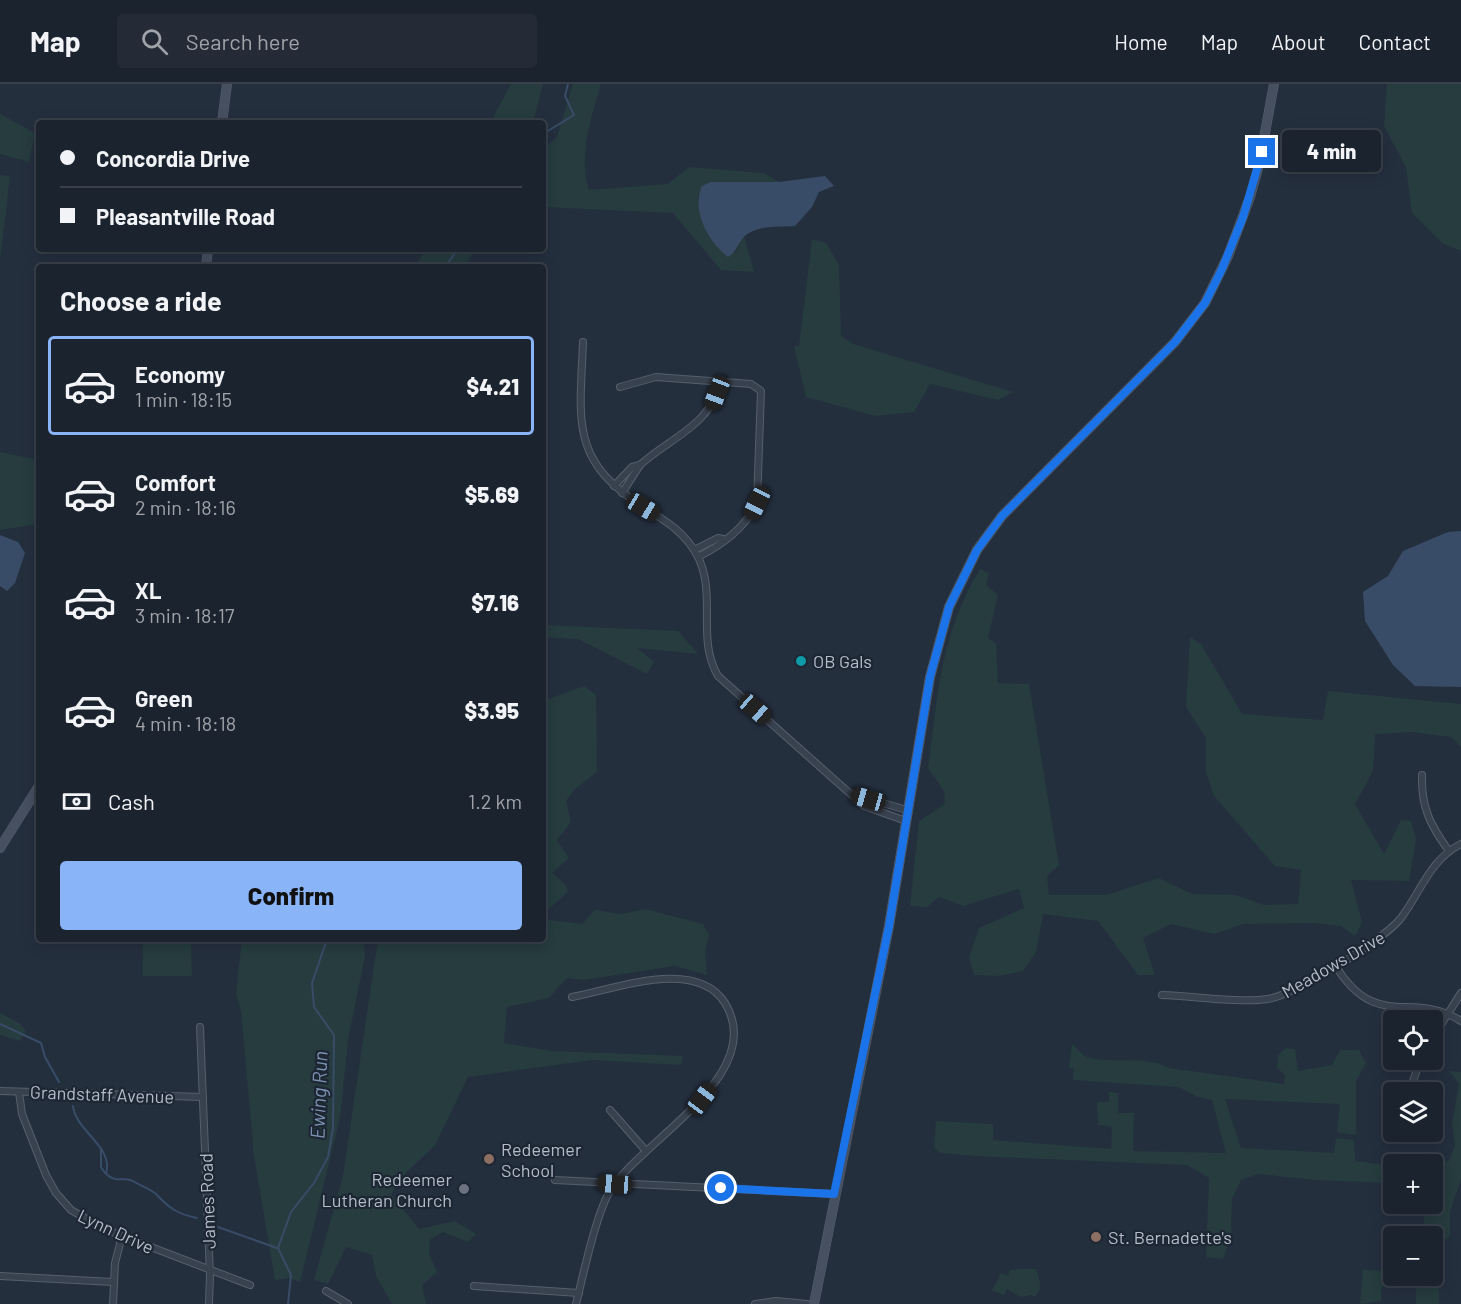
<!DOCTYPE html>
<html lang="en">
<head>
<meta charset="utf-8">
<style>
  body { margin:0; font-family:Barlow,sans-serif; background:#242b36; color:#f1f3f6; height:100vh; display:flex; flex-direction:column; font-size:22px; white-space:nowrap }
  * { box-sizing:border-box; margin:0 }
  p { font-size:20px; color:#a0a4aa }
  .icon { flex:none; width:33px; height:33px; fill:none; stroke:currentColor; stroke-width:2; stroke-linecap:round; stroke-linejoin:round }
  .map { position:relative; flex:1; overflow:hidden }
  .sheet { position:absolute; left:36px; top:180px; width:510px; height:678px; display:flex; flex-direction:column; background:#1b232e; border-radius:6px; box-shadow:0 3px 15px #0003,0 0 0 2px #39404a }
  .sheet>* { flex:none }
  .guide { position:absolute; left:36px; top:36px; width:510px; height:132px; border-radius:6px; box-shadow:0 3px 15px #0003,0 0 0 2px #39404a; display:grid; align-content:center; height:132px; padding:0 24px; background:#1b232e }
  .tools { position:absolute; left:1383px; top:926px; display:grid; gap:12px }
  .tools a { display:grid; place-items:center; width:60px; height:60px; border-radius:6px; background:#1b232e; box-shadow:0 3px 15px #0003,0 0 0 2px #39404a; font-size:30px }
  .end { position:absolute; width:27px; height:27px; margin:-14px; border:8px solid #1a73e8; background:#fff; box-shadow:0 0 0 3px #fff }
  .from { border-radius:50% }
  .bubble { position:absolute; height:42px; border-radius:6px; background:#1b232e; box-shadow:0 3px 15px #0003,0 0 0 2px #39404a; font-size:20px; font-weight:800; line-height:42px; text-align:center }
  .car { position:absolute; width:18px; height:36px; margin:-18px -9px; border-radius:8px; box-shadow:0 0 4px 2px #0007; background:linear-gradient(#222 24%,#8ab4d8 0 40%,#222 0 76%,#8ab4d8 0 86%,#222 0) }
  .guide b { display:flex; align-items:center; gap:21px; height:57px; font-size:22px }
  .guide b+b { border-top:2px solid #39404a }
  .guide i { width:15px; height:15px; background:#f1f3f6 }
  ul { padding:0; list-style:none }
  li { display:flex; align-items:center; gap:18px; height:99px; margin:0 12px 9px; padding:0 12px; border:3px solid transparent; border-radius:6px }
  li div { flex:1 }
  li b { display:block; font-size:22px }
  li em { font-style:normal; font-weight:800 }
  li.active { border-color:#8ab4f8 }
  li>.icon { width:54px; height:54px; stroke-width:1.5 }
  h2 { padding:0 24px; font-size:27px; line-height:72px }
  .pay { display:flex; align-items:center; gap:15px; height:66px; padding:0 24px; font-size:22px }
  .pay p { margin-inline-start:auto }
  .cta { display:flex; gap:12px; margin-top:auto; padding:12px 24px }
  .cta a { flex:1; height:69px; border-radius:6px; background:#8ab4f8; color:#111; font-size:24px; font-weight:800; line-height:69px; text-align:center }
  header { display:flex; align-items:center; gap:36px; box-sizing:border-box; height:84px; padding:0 30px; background:#1b232e; border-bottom:2px solid #39404a }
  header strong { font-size:28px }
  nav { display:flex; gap:33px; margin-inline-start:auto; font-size:21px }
  .search { width:420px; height:54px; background:#242b36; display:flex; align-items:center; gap:15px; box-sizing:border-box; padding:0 21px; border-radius:6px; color:#a0a4aa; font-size:22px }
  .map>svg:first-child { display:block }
  .green { fill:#263c3f }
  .water { fill:#394c67 }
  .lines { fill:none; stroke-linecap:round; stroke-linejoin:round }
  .stream { stroke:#394c67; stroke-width:2 }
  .street-casing { stroke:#565f6c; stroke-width:8 }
  .secondary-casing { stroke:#565f6c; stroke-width:10 }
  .street { stroke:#38414e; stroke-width:6 }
  .secondary { stroke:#465061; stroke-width:9 }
  .route { stroke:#1a73e8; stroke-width:8 }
  .culture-dot { fill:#0f9aa8; stroke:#1d2633; stroke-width:2 }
  .education-dot { fill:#8d6e63; stroke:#1d2633; stroke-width:2 }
  .worship-dot { fill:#6b7280; stroke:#1d2633; stroke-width:2 }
  .labels { text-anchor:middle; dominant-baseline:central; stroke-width:4.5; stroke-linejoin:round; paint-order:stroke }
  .poi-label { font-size:18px; fill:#b4bcc9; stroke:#1d2633; text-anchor:start }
  .street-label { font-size:18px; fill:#b4bcc9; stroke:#1d2633 }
  .water-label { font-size:20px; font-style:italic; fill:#7c92b1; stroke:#1d2633 }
</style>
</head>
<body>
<header>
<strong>Map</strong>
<div class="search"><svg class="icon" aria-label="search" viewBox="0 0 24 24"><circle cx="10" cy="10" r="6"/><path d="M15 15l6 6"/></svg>Search here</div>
<nav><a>Home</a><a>Map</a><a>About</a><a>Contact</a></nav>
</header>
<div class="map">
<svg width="1461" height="1220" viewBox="0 0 1461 1220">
  <rect width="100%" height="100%" fill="#242f3e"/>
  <g class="green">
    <polygon points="511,0 543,0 533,39 490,39"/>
    <path d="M573,0H601C591,35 578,71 589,106L668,100L689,83L764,89L779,98H711L698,111C700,145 710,149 735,169L744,152L754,188L721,186L673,129L543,123V65L557,53Z"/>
    <polygon points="1387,0 1461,0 1461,167 1442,159 1412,129 1406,83 1384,42"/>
    <polygon points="0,30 35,49 29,78 0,70"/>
    <polygon points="0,91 10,92 0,176"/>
    <polygon points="812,155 826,159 839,181 841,252 853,260 1013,308 998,316 930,300 914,328 876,332 806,313 794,262 799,262"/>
    <polygon points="425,165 475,165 464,183 416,183"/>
    <polygon points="0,368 39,376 39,440 0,446"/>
    <path d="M980,485L989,489L986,501L998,511L988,554L996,559L998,599L1029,600L1059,781L1047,792L1049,811H1106L1159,794L1192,810L1236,811L1264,821L1298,820L1301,786L1275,782L1214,712L1206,688V654L1186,623L1190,553L1201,560L1242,630L1323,636L1328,607L1461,620V663L1451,653L1411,648L1375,650L1373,687L1355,720L1384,770L1401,736L1411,737L1416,755L1409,797L1351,796L1362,838L1355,852L1341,842L1313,839L1243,840L1214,850L1171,840L1143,854L1155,891H1138L1098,837L1043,830L1036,868L1023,887L998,892L974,891L969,873L979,844L1024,824L1019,805L963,822L939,813L927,823L910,822L919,737L945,720L944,707L928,684C938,610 940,551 980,485Z"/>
    <polygon points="543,541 678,547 698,570 637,564 654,578 647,590 578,555 543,553"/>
    <polygon points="584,602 596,611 597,688 575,705 566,717 571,738 557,756 569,774 552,789 566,801 568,808 544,829 550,836 582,840 595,826 621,830 645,825 703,840 709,851 705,867 707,891 675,882 583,896 567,894 549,914 507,923 504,959 552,967 683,972 681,981 592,976 468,993 435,1061 407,1088 391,1110 419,1145 455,1137 476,1150 468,1158 443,1148 430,1155 429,1170 437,1188 422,1201 426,1220 392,1220 376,1192 372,1171 346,1163 328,1200 314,1196 343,1092 378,855 543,855 543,617"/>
    <polygon points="143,855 191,855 192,892 143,892"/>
    <polygon points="242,855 364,855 365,872 348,956 340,1034 300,1198 289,1194 275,1196 254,1072 241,927 236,910"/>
    <polygon points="0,929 19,939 26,947 20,957 0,951"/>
    <path d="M1072,960C1077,965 1084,973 1090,974C1117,980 1143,971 1169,984L1284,1000L1285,991L1277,984L1278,971L1285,964L1295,965L1298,987L1332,981L1340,966H1359L1366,979L1356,997V1051L1337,1048L1340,1020L1225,1015L1241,1064L1334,1069L1336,1054L1354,1056L1355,1077L1393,1082V1099L1315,1096L1258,1090L1241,1096L1232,1115L1231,1150L1223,1175L1206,1173L1209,1094L1187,1081L975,1072L941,1069L934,1064L936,1037L993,1040V1056L1111,1065L1112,1043L1098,1041L1097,1018H1109V1008L1118,1009V1029H1134L1133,1067L1226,1069L1212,1016L1198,1013L1179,1003L1073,996L1074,985L1069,984Z"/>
    <polygon points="1449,987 1461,988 1461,1095 1450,1128 1450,1152 1439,1161 1439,1220 1416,1220 1416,1204 1381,1203 1381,1217 1360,1220 1363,1186 1393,1187 1394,1191 1432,1191 1432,1152 1423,1152 1425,1119 1432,1119 1433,1082 1449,1077 1455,1061 1452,1041 1459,999"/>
    <path d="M1024,1185H1036C1039,1197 1044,1202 1035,1213L1031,1211L1021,1213L1007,1205L1004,1211L992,1206L1001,1189L1008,1192L1010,1186Z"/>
  </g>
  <g class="water">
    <path d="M825,92L834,102L819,108L812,123L795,142C780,143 753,141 743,154C737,162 736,168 728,173C708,158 691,126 702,102L711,98H779Z"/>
    <polygon points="1461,447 1461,603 1415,602 1393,581 1365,537 1363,508 1388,492 1403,467 1448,448"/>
    <polygon points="0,451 18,458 25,469 15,499 7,507 0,502"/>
  </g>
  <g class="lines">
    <g class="stream">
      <polyline points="543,50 574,31 565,12 568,0"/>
      <polyline points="445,183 458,165"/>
      <polyline points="0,940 41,959 45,973 59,998"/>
      <path d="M73,1022C76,1048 114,1062 106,1090C117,1100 124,1092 133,1097C139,1101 153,1106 157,1111C170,1125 178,1130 197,1134"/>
      <polyline points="101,1064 101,1083 105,1089"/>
      <polyline points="215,1142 277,1164"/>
      <polyline points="288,1220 291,1191 278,1164 291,1128 314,1099 328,1073 333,1044 334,951 314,923 312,899 327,855"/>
    </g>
    <defs>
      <g id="street">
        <path d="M583,258C580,336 569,377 645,424C666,437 686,449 698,473C717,511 696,555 718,592L864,722L906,737"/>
        <path d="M620,303L656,293L751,300L761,307L757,419C745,444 722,461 698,473"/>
        <path d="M614,402L632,383L640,381C669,354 714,340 719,297"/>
        <polyline points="622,409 640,381"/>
        <polyline points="694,466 718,454 723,455"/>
        <path d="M1422,691C1421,723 1430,741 1449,767"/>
        <polyline points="855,711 907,726"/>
        <path d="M1335,881C1377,949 1410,905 1461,937"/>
        <path d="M1162,911C1194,912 1239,919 1268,915C1295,911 1385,855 1401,834C1420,809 1431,774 1461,760"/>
        <path d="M572,913C616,905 696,873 725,919C769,991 640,1057 610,1107C596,1130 583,1192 576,1220"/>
        <polyline points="200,943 210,1191 209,1220"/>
        <polyline points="1432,955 1461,909"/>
        <polyline points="0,1007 203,1013"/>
        <polyline points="19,1008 22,1030 46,1091 56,1109 71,1126 104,1145 250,1201"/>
        <polyline points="1409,1008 1421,975"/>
        <polyline points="610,1026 646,1067"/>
        <polyline points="555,1096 834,1110"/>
        <polyline points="0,1192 113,1198"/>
        <polyline points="474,1202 579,1209"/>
        <polyline points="326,1207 348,1220"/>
        <polyline points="113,1220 115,1179 122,1152"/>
        <polyline points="755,1220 776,1217 807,1220"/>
      </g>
      <g id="secondary">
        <polyline points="222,39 227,0"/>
        <polyline points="206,183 208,165"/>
        <polyline points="0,764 39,702"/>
        <polyline points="814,1220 889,842 930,593 949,523 977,466 1002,432 1175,258 1205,219 1228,172 1250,113 1259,81 1274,0"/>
      </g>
    </defs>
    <use href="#street" class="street-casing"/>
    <use href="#secondary" class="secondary-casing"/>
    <use href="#street" class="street"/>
    <use href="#secondary" class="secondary"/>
  </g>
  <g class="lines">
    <polyline class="route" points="721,1104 834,1110 889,842 930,593 949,523 977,466 1002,432 1175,258 1205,219 1222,185 1243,133 1262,68"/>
  </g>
  <circle class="culture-dot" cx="801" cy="577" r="6"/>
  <g class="education-dot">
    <circle cx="489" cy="1075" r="6"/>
    <circle cx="1096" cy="1153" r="6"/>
  </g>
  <circle class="worship-dot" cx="464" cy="1105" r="6"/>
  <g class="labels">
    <g class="poi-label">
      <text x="813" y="577">OB Gals</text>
      <text x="501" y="1065">Redeemer<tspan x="501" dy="21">School</tspan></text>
      <text x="452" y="1095" text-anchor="end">Redeemer<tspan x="452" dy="21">Lutheran Church</tspan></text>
      <text x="1108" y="1153">St. Bernadette's</text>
    </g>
    <g class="street-label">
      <text transform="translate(1333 880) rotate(-30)">Meadows Drive</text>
      <text transform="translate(102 1010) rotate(2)">Grandstaff Avenue</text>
      <text transform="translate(207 1117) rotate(-92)">James Road</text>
      <text transform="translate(116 1147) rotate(25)">Lynn Drive</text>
    </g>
    <g class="water-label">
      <text transform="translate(318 1011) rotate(-88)">Ewing Run</text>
    </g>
  </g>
</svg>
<div class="tools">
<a><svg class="icon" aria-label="locate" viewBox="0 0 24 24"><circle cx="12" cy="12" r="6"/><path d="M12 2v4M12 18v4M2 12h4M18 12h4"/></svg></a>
<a><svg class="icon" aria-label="layers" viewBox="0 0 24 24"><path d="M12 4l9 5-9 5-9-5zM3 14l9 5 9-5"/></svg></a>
<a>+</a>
<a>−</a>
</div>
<i class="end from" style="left:721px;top:1104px"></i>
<i class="end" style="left:1262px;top:68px"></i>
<div class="bubble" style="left:1282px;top:46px;width:99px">4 min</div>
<i class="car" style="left:717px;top:309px;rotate:201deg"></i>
<i class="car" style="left:757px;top:419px;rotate:206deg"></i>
<i class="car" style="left:643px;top:423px;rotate:121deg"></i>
<i class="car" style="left:755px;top:625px;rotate:131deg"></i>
<i class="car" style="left:868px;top:715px;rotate:286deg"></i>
<i class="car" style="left:702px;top:1015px;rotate:37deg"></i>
<i class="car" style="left:615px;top:1100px;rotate:274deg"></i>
<div class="guide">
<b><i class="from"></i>Concordia Drive</b>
<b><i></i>Pleasantville Road</b>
</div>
<section class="sheet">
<h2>Choose a ride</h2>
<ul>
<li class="active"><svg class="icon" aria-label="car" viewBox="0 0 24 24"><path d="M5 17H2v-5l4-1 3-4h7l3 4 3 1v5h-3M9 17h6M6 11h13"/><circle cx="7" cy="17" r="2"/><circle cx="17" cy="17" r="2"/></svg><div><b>Economy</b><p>1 min · 18:15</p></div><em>$4.21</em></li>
<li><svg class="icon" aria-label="car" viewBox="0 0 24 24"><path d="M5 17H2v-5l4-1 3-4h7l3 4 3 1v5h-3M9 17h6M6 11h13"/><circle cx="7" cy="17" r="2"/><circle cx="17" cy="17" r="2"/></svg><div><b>Comfort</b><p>2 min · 18:16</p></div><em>$5.69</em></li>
<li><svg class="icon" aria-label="car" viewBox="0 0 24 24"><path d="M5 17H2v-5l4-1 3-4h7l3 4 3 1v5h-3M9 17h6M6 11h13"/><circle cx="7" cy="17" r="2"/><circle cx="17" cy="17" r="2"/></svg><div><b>XL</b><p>3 min · 18:17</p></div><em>$7.16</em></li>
<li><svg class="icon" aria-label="car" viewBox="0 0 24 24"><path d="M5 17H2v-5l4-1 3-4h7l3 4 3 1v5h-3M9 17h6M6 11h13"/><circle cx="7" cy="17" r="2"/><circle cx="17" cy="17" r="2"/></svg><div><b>Green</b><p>4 min · 18:18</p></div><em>$3.95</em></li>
</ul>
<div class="pay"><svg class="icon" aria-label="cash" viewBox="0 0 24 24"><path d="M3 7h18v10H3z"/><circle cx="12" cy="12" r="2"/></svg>Cash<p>1.2 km</p></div>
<div class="cta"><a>Confirm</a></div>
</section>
</div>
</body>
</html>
